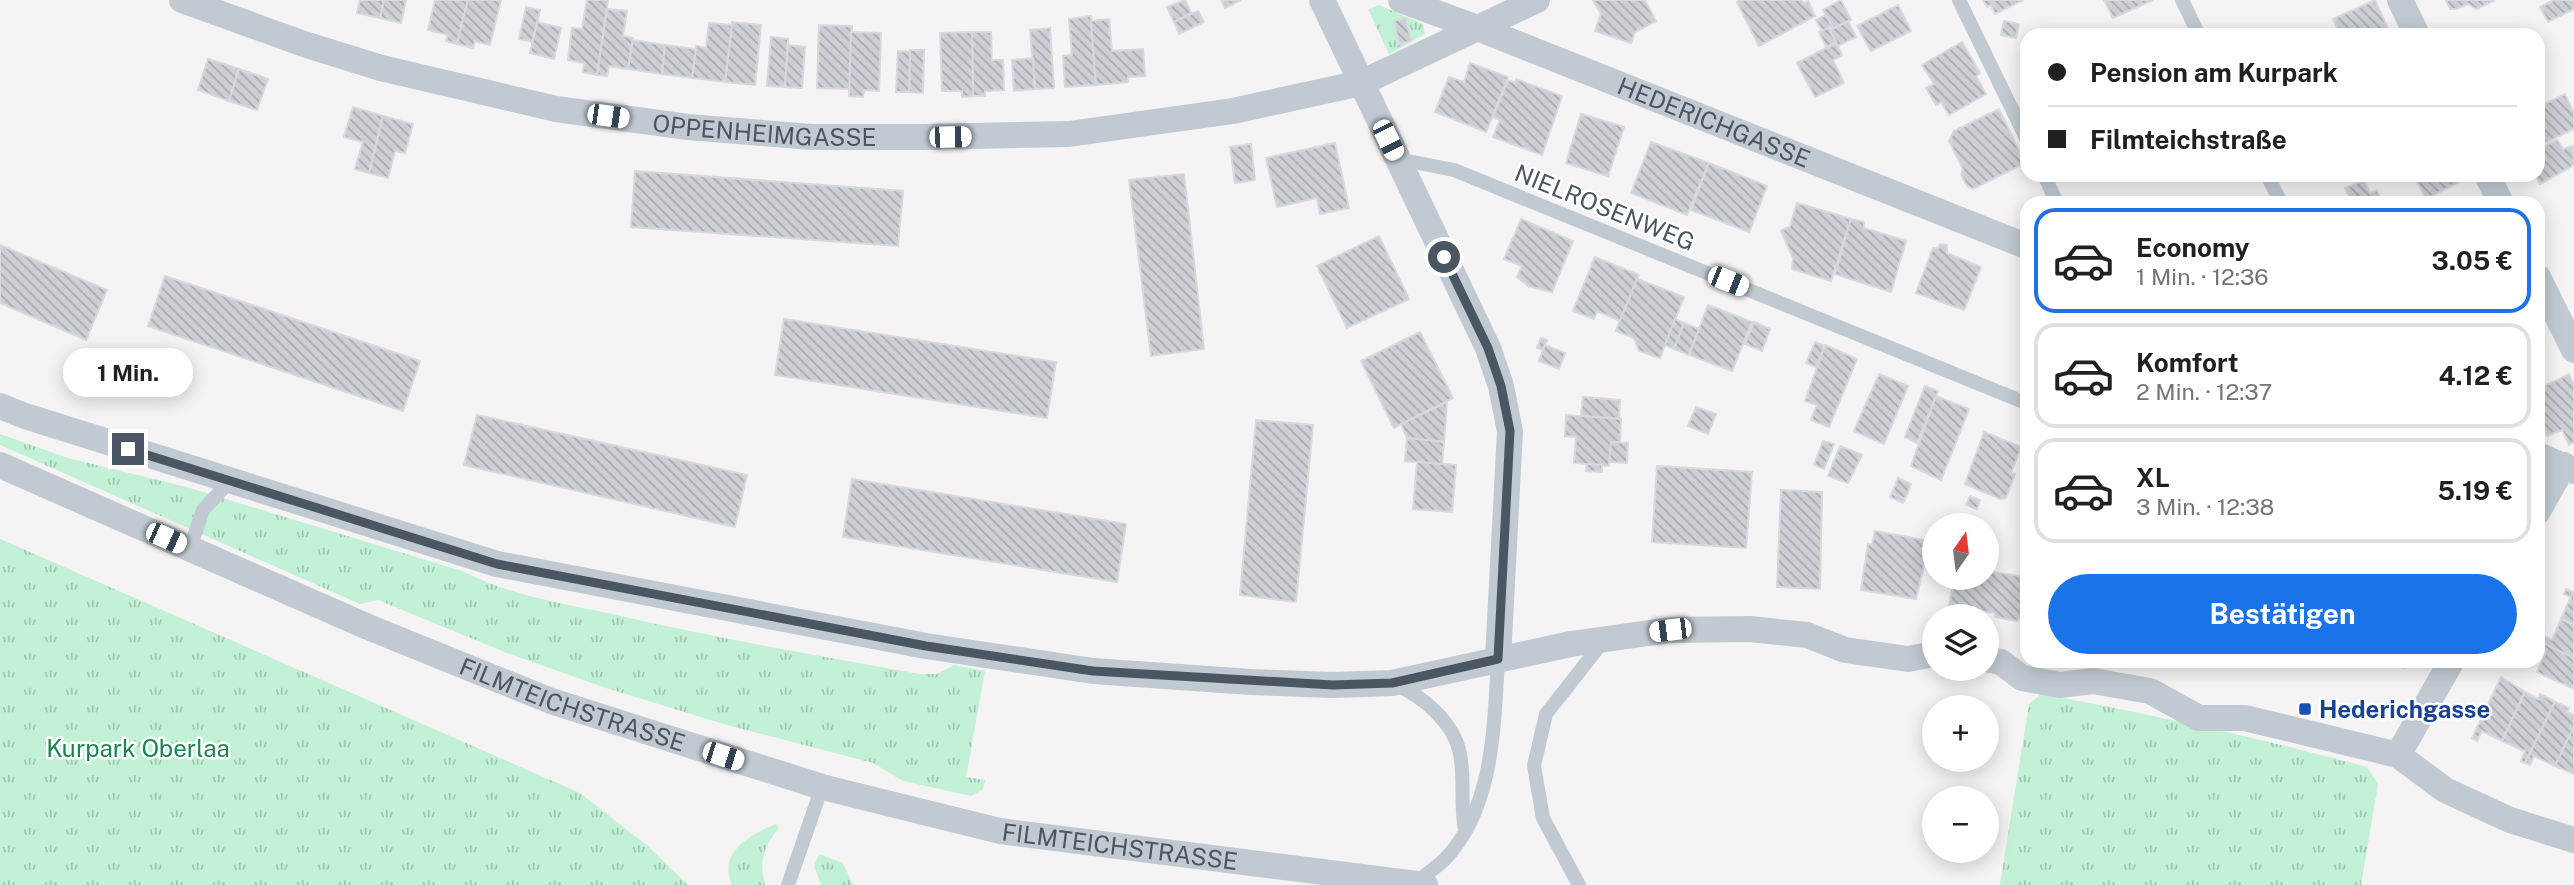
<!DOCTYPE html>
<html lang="de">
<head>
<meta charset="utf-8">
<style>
  body { margin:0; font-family:"Public Sans",sans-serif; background:#f6f6f6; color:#202124; height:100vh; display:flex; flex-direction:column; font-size:26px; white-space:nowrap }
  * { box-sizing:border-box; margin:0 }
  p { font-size:23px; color:#757577 }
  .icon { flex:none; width:38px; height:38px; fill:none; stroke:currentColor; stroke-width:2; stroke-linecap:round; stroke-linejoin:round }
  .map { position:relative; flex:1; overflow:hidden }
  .side { position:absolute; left:2020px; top:196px; width:525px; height:472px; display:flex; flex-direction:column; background:#fff; border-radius:21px; box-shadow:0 4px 18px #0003 }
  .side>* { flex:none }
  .banner { position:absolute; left:2020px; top:28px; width:525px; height:154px; border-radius:21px; box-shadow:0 4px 18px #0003; display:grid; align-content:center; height:154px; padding:0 28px; background:#fff }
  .needle { width:46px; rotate:14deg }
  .fabs { position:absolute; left:1922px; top:513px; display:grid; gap:14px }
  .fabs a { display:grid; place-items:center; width:77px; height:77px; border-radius:50%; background:#fff; box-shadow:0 4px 18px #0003; font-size:35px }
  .end { position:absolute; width:32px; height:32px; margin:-16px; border:9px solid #4a5661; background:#fff; box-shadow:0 0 0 4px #fff }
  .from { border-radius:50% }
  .bubble { position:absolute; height:49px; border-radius:24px; background:#fff; box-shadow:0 4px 18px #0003; font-size:23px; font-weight:700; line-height:49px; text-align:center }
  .car { position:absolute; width:21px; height:42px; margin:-21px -10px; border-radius:9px; box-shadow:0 0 5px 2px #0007; background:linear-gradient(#fff 24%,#345 0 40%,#fff 0 76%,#345 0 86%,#fff 0) }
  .banner b { display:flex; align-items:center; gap:24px; height:66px; font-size:26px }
  .banner b+b { border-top:2px solid #e0e0e0 }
  .banner i { width:18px; height:18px; background:#202124 }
  ul { padding:12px 0 0; list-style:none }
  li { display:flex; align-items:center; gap:21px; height:105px; margin:0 14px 10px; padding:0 14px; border:4px solid #e0e0e0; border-radius:21px }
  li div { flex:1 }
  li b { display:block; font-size:26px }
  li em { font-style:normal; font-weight:700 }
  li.current { border-color:#1a73e8 }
  li>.icon { width:63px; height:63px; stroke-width:1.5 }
  .primary-button { display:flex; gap:14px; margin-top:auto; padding:14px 28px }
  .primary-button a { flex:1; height:80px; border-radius:42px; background:#1a73e8; color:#fff; font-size:28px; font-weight:700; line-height:80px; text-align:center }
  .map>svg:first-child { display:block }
  .grass { fill:url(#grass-tufts) }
  .building { fill:url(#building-back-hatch); stroke:#d7d9de; stroke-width:2 }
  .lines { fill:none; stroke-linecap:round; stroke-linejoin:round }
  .lane { stroke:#c1cad2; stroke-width:14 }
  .street { stroke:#c1cad2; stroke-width:26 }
  .route { stroke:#4a5661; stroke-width:9 }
  .transit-dot { fill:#1a4fb4; stroke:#fff; stroke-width:2.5 }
  .labels { text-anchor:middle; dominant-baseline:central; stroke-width:5; stroke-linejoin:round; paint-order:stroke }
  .street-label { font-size:24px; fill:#4a5661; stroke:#fff }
  .transit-label { font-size:24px; font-weight:bold; fill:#164399; stroke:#fff; text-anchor:start }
  .park-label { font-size:24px; fill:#17864f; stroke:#fff }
</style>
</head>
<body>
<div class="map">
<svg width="2574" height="885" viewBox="0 0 2574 885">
  <defs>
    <pattern id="grass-tufts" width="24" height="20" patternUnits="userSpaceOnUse" patternTransform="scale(1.75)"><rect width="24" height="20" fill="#c3f1d5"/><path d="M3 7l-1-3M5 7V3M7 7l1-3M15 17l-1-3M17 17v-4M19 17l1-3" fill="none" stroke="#a0c6b0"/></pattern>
    <pattern id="building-back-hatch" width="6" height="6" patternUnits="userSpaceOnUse" patternTransform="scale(1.75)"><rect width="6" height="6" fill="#cdcfd5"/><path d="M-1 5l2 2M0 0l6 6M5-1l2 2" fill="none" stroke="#a8abb0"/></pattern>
  </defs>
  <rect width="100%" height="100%" fill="#f5f3f3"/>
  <g class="grass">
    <polygon points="1379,5 1423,24 1425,34 1389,54 1368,9"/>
    <path d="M0,434L68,458L190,488L462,571C509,595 564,604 616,615C717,638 818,656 920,674H937L954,665L985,671L966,777L985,780L983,789L971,796L903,781L873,763L727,725L606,688L507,653L378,600L360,604L0,445Z"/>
    <polygon points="0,539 580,793 649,847 688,885 0,885"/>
    <path d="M2041,694C2151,714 2259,738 2367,767L2378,784L2361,885H2000L2029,704Z"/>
    <path d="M776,824L779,828C763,848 759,859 765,885H732C717,853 750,834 776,824Z"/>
    <polygon points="819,854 843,863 853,885 821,885 814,866"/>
  </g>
  <g class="building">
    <polygon points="360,0 384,0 380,18 357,13"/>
    <polygon points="384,0 406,0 401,23 380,18"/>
    <polygon points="435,0 468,0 457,44 446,41 448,35 428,30"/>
    <polygon points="468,0 501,0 490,45 475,41 473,48 457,44"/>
    <polygon points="587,0 608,0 597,75 583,72 584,63 568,60 572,28 582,29"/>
    <polygon points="1185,0 1191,13 1174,22 1167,7"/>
    <polygon points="1221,0 1241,0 1225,8"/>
    <polygon points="1593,0 1645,0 1656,21 1635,32 1631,43 1595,31 1601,14"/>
    <polygon points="1740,0 1802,0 1803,4 1808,1 1815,16 1759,46 1737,2"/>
    <polygon points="1841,0 1851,20 1833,29 1823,10"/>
    <polygon points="1983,0 2023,0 1995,14 1991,5 1987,7"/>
    <polygon points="2104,0 2153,0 2113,18"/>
    <polygon points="2375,0 2391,35 2340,35 2333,19"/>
    <polygon points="2446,0 2495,0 2476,9 2468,4 2456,9 2450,9"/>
    <polygon points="2554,0 2574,0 2574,9 2548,22 2540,7"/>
    <polygon points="1898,5 1911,31 1871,51 1857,26"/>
    <polygon points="526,7 540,10 533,42 519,39"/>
    <polygon points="607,9 627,11 623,36 633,38 628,69 609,66 607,76 597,75"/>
    <polygon points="1198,11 1204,22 1179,34 1174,22"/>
    <polygon points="1826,15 1832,26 1822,31 1816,20"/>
    <polygon points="1091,16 1096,85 1065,87 1063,56 1072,55 1069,19"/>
    <polygon points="1406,18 1411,41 1399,44 1394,21"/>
    <polygon points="1109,19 1112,51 1143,49 1145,76 1128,77 1128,82 1096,85 1091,21"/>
    <polygon points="1848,21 1856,37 1838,46 1830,30"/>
    <polygon points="2004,21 2019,24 2016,38 2001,35"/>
    <polygon points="537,22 561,28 554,59 530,53"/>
    <polygon points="732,22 761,25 755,85 725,82"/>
    <polygon points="709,23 732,25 725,82 692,78 696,46 706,48"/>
    <polygon points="819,25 852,26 850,89 817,88"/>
    <polygon points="1050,28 1054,88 1035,89 1030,30"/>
    <polygon points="1828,28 1836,42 1826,47 1819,32"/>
    <polygon points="851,32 881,33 879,91 864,90 863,97 849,96"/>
    <polygon points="972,32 991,32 992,60 1003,60 1004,90 985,91 985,96 973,96"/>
    <polygon points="972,32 973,96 962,97 962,91 942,91 940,33"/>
    <polygon points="771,37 788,39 785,87 767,86"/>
    <polygon points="633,40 665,45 662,74 628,69"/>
    <polygon points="1962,42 1980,73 1976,76 1986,94 1949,115 1941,102 1936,105 1926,88 1934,84 1922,65"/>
    <polygon points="1836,43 1842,55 1833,60 1844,83 1815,97 1797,63"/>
    <polygon points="665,45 696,49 692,78 662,74"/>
    <polygon points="788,45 805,47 802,88 785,87"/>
    <polygon points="910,50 924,50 923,93 909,92"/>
    <polygon points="898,51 910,52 909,92 896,92"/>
    <polygon points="1033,58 1035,89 1014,91 1012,60"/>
    <polygon points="208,59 239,69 229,101 198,90"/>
    <polygon points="1470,63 1508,77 1486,132 1435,112 1449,77 1464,82"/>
    <polygon points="239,69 268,79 257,110 229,101"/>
    <polygon points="1516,79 1562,96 1542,155 1493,137 1500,120 1493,117 1508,80 1515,83"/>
    <polygon points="2565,94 2574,113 2574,129 2538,146 2538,107"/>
    <polygon points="353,107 383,116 369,173 355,169 363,142 344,137"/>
    <polygon points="1999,109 2025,163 1973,189 1967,186 1961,175 1963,169 1949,141 1954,131"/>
    <polygon points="1581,114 1624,127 1608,176 1566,163"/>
    <polygon points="383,116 413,124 405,153 395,151 388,178 369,173"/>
    <polygon points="2557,140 2563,149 2573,146 2574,165 2540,184 2536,175 2538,149"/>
    <polygon points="1651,142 1709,163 1687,215 1631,193"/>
    <polygon points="1335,143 1349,208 1320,214 1317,198 1277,207 1266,158"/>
    <polygon points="1251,144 1255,180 1235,183 1230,147"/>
    <polygon points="1709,163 1767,186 1749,232 1691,210"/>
    <polygon points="635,171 903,191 898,246 631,227"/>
    <polygon points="1184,174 1204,349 1151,356 1129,180"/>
    <polygon points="2414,175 2461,175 2463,180 2426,199"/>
    <polygon points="2364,180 2370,193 2377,190 2382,203 2352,203 2345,188"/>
    <polygon points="1797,203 1851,219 1831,281 1792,269 1793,258 1781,231 1790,226"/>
    <polygon points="1521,219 1573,241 1552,292 1528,286 1517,277 1522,266 1504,259"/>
    <polygon points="1851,219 1864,222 1864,228 1906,241 1891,292 1835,274"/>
    <polygon points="1379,236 1409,299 1347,328 1317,266"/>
    <polygon points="1940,244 1947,245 1947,253 1981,267 1964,310 1916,293 1933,248 1938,248"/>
    <polygon points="0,245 107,290 86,340 0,303"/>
    <polygon points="1595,257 1639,275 1620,321 1597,311 1594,319 1573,311"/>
    <polygon points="165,276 420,361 403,411 148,326"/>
    <polygon points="1637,279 1684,297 1660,358 1639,351 1634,338 1616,331"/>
    <polygon points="1708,305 1752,322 1732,371 1689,355"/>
    <polygon points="784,319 1056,362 1047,418 775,375"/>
    <polygon points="1675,319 1684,323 1674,349 1665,345"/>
    <polygon points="1754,322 1770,329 1762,351 1745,344"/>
    <polygon points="1684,323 1699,329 1689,355 1674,349"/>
    <polygon points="1420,332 1453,398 1394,428 1361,361"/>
    <polygon points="1541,338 1547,340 1543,350 1537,348"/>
    <polygon points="1815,342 1825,346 1816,367 1806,363"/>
    <polygon points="1545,345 1565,353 1559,369 1539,361"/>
    <polygon points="1825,345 1857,359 1829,427 1811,420 1817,405 1805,401"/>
    <polygon points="1879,374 1908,386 1884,444 1854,431"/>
    <polygon points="2569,374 2574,385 2574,442 2569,445 2562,430 2547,436 2538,417 2538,389"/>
    <polygon points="1925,386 1938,391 1917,443 1905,437"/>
    <polygon points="1936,396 1969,409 1941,480 1911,466"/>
    <polygon points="1583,397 1620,400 1619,419 1581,416"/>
    <polygon points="1447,402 1444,442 1407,438 1401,424"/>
    <polygon points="1696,407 1716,414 1708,434 1688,426"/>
    <polygon points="477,415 747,475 735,527 464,465"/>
    <polygon points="1566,415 1621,419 1620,442 1611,442 1609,466 1574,463 1576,437 1565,436"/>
    <polygon points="1256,420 1313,425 1296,602 1240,595"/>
    <polygon points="1984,432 2021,447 2011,473 2015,474 2006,498 2000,499 1965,484"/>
    <polygon points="1407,438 1444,442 1442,464 1405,461"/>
    <polygon points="1823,441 1834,444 1824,469 1814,465"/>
    <polygon points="1611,442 1628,443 1627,463 1609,462"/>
    <polygon points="1840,446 1862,455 1848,483 1828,476"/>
    <polygon points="1417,462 1456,465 1452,512 1413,509"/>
    <polygon points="1587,464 1602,465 1602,472 1586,471"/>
    <polygon points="1657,466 1752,472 1746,548 1652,542"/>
    <polygon points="1898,478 1911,484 1905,499 1892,493"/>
    <polygon points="852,479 1126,524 1117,582 843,537"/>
    <polygon points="1781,490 1822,492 1820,589 1777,587"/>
    <polygon points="1892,493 1905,499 1903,503 1890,497"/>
    <polygon points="1970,496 1980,500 1977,509 1966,505"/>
    <polygon points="1875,531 1930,541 1916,599 1861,590 1868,544 1872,545"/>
    <polygon points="1986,571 2026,577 2024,618 2019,618 2018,621 1995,617 1995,613 1949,606 1954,578 1986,578"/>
    <polygon points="2566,589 2574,592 2574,625 2561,619 2571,597 2564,594"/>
    <polygon points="2561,619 2574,625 2574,658 2541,642 2544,636 2552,640"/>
    <polygon points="2541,642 2574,658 2574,689 2537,672 2547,650 2539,646"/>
    <polygon points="2390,662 2407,662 2404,668"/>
    <polygon points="2501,677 2525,692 2502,741 2482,731 2477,741 2472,738"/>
    <polygon points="2525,692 2538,699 2540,694 2555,702 2525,763 2521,761 2525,751 2502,741"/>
    <polygon points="2555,702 2569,708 2567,712 2574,715 2574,726 2555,766 2534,756 2530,765 2525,763"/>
    <polygon points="2574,726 2574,774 2555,766"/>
  </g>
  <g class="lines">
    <g class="lane">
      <polyline points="1959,0 2026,138"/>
      <polyline points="2182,0 2199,35"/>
      <polyline points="1398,159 1454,170 2026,403"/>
      <polyline points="2044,175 2057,203"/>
      <polyline points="2267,175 2281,203"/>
      <polyline points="190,548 203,510 230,481"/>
      <path d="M1395,684C1422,696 1454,722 1460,754C1465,779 1460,805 1465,830"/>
      <path d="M1415,883C1425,875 1436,868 1445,859C1494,808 1494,725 1498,659"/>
      <polyline points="788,885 822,787"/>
      <polyline points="1579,885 1543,818 1534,766 1546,714 1605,639"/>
    </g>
    <g class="street">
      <path id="s1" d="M182,0L304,44L381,68L556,109L688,127L812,137H923L1069,134L1233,111L1361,83L1537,0"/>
      <polyline points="1322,0 1488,348 1501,386 1510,431 1498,659"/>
      <path id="s2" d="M1401,0L1480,29L2026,246"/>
      <polyline points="2400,0 2417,35"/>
      <polyline points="2487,175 2501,203"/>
      <polyline points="2538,277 2574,350"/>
      <polyline points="0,406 25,416 497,564 926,646 1093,671 1251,682 1333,685 1392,683 1571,644 1670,630 1750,629 1807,635 1845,650 1908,659 1934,654"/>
      <polyline points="2538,455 2574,471"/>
      <path id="s3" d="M0,465L368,627L551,701L822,787L1000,831L1425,885"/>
      <polyline points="2538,511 2564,465"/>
      <polyline points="1986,659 2001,662 2022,678 2060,685 2093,681 2150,691 2199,718 2245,718 2398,755 2445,790 2510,820 2574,840"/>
      <polyline points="2398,755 2451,662"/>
    </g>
  </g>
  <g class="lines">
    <polyline class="route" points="128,449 497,564 926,646 1093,671 1333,685 1392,683 1498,659 1510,431 1501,386 1488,348 1444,257"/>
  </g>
  <rect class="transit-dot" x="2298" y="702" width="14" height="14" rx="3.5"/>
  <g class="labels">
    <g class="street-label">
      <text stroke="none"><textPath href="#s2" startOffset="336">HEDERICHGASSE</textPath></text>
      <text stroke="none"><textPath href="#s1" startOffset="600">OPPENHEIMGASSE</textPath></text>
      <text transform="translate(1605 207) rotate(22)">NIELROSENWEG</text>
      <text stroke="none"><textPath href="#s3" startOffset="621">FILMTEICHSTRASSE</textPath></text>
      <text stroke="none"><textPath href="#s3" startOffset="1188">FILMTEICHSTRASSE</textPath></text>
    </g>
    <g class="transit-label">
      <text x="2319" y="709">Hederichgasse</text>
    </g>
    <g class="park-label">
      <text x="138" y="748">Kurpark Oberlaa</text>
    </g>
  </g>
</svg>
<div class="fabs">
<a><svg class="needle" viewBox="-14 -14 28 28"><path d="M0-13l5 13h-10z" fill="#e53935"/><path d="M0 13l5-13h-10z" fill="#757577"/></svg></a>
<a><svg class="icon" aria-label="layers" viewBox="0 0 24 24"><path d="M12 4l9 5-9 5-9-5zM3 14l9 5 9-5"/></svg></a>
<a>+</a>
<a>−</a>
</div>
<i class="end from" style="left:1444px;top:257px"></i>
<i class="end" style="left:128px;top:449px"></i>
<div class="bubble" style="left:63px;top:348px;width:130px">1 Min.</div>
<i class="car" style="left:608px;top:116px;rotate:98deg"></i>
<i class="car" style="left:950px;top:137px;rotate:89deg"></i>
<i class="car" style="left:1388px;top:140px;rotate:154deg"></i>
<i class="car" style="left:1728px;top:281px;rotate:112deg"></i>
<i class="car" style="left:166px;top:538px;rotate:114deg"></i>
<i class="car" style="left:1670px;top:630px;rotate:263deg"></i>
<i class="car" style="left:723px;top:756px;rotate:108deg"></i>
<div class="banner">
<b><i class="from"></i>Pension am Kurpark</b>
<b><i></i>Filmteichstraße</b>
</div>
<section class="side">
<ul>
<li class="current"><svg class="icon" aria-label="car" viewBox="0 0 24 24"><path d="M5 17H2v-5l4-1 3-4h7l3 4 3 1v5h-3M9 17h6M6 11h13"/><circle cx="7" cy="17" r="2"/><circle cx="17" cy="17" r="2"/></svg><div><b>Economy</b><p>1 Min. · 12:36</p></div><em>3.05 €</em></li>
<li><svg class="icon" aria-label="car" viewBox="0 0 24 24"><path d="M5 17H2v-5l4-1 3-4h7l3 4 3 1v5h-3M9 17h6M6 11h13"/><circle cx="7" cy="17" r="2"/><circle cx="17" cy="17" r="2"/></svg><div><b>Komfort</b><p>2 Min. · 12:37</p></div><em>4.12 €</em></li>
<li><svg class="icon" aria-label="car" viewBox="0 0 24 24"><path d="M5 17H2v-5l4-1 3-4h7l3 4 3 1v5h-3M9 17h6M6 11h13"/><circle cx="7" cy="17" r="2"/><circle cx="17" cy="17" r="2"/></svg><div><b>XL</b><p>3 Min. · 12:38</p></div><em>5.19 €</em></li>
</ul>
<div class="primary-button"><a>Bestätigen</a></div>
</section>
</div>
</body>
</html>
